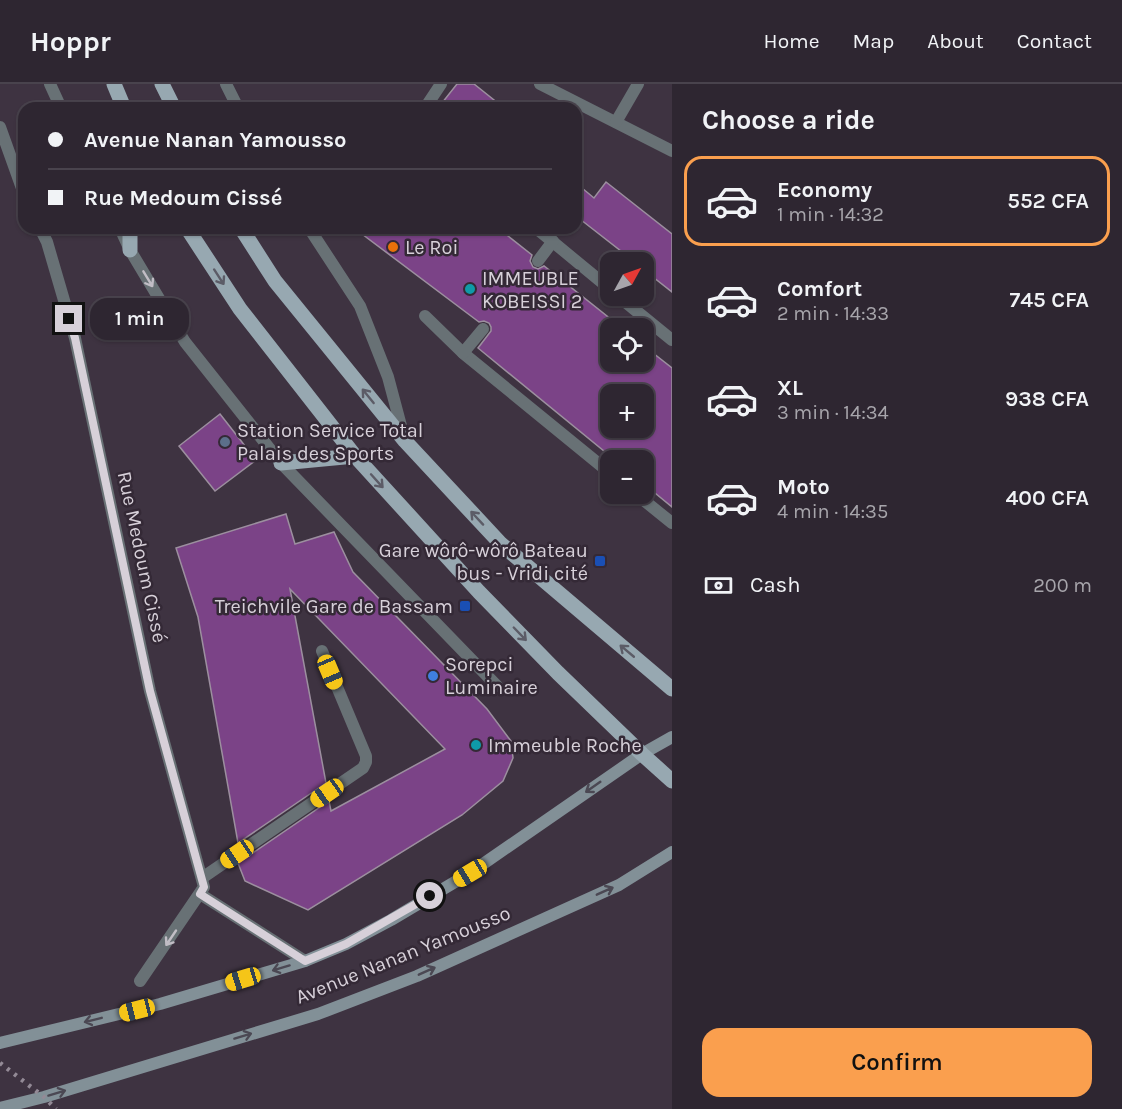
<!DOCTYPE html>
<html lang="en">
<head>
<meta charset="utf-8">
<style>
  body { margin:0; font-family:Karla,sans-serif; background:#362e39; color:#f1f3f6; height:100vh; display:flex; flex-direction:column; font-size:22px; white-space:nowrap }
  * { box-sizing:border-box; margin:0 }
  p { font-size:20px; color:#a7a5ab }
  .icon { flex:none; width:33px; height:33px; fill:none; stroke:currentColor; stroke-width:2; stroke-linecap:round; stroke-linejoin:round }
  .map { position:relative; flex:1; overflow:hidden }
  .panel { display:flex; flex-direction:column; background:#2e2631; width:450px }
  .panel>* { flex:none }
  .hud { position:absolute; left:18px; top:18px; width:564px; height:132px; border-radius:18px; box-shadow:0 2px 4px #0004,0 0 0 2px #49434d; display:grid; align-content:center; height:132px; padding:0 30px; background:#2e2631 }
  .needle { width:39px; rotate:50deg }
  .fabs { position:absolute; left:600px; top:168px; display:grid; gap:12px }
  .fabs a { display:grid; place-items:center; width:54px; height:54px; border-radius:12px; background:#2e2631; box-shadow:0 2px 4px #0004,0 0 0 2px #49434d; font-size:30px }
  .end { position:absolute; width:27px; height:27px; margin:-14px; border:8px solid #d7d0d9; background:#111; box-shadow:0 0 0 3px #111 }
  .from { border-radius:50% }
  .bubble { position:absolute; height:42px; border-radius:18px; background:#2e2631; box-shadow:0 2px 4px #0004,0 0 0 2px #49434d; font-size:20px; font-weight:600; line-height:42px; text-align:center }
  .car { position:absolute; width:18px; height:36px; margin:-18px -9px; border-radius:8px; box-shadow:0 0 4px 2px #0007; background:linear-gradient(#f5c518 24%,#345 0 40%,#f5c518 0 76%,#345 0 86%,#f5c518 0) }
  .hud b { display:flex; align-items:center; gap:21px; height:57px; font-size:22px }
  .hud b+b { border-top:2px solid #49434d }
  .hud i { width:15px; height:15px; background:#f1f3f6 }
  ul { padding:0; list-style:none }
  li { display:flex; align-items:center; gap:18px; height:90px; margin:0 12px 9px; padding:0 18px; border:3px solid transparent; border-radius:18px }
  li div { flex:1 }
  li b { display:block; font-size:22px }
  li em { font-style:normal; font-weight:600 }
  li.current { border-color:#fa9f4e }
  li>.icon { width:54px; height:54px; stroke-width:1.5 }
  h2 { padding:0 30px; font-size:27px; line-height:72px }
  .pay { display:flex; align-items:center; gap:15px; height:66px; padding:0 30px; font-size:22px }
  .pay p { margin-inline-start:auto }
  .button { display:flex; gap:12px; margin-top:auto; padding:12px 30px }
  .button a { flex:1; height:69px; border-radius:18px; background:#fa9f4e; color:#111; font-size:24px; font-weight:600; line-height:69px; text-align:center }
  header { display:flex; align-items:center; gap:36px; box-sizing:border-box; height:84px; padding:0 30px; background:#2e2631; border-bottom:2px solid #49434d }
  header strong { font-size:28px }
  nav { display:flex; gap:33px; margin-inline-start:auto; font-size:21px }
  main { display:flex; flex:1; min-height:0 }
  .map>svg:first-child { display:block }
  .building { fill:#7b4387; stroke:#9c8f9f; stroke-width:1.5; fill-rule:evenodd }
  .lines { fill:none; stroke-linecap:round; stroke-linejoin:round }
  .lane { stroke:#687175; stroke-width:12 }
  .street { stroke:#687175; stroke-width:12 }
  .secondary { stroke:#829097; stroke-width:12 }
  .primary { stroke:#97a8b1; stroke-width:15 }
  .rail { stroke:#938a96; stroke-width:4.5; stroke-dasharray:3 6; stroke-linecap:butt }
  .oneway { stroke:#5c5c67 }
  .oneway2 { stroke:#c1bdc5 }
  .oneway3 { stroke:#4b4853 }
  .route { stroke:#d7d0d9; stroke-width:8 }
  .food-dot { fill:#e8710a; stroke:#342936; stroke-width:2 }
  .culture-dot { fill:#0f9aa8; stroke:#342936; stroke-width:2 }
  .service-dot { fill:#5c6f8a; stroke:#342936; stroke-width:2 }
  .transit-dot { fill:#1a4fb4; stroke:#342936; stroke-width:2 }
  .shop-dot { fill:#3f7fe0; stroke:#342936; stroke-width:2 }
  .labels { text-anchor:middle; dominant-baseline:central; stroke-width:5; stroke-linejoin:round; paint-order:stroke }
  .poi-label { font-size:20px; fill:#d7d0d9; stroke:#342936; text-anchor:start }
  .street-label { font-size:20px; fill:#d7d0d9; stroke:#342936 }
</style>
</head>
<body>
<header>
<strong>Hoppr</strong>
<nav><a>Home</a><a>Map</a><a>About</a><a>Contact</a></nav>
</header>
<main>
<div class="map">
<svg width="672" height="1025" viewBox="0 0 672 1025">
  <rect width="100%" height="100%" fill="#3e3341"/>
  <g class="building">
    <polygon points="457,0 474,0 504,24 438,24"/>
    <polygon points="606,98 672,150 672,208 644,186 644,178 635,178 576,132 576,99 594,114"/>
    <path d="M354,144H498L532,171L530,177L533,183L538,185L544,182L622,244H610V278H644V262L672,284V423L644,400V376H615L478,264L491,247V243L489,239L484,237L479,238ZM610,310H644V344H610Z"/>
    <polygon points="220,330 256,376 215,407 179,362"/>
    <polygon points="286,430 295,460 334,448 353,488 487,625 511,657 513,674 503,697 462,731 308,826 245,797 238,779 329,717 331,727 445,665 290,505 326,699 238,759 198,533 176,464"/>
  </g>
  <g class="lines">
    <g class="lane">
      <polyline points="425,24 441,0"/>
      <polyline points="0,43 24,110"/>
      <polyline points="40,144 47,158 75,254 150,607 204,803 140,897"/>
      <polyline points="536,144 610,205"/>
      <polyline points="538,177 553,157"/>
      <polyline points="618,212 672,256"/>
      <polyline points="425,232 463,269 610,389"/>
      <polyline points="463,269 483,245"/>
      <polyline points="281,379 497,602"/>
      <polyline points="636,410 672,439"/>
      <polyline points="202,794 363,684 366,678 366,672 322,567"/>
      <polyline points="200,810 305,877"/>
    </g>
    <g class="street">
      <polyline points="50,0 61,24"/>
      <polyline points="226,0 238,24"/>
      <polyline points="540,0 672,67"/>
      <polyline points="616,38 638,0"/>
      <polyline points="120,144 130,166 185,258 281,379"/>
      <polyline points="309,144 360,222 388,293 404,353"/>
    </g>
    <g class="secondary">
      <polyline points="0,959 160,920 305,877 346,860 391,836 470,789 642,670 672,653"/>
      <polyline points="0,1024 44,1013 318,930 417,892 619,801 672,768"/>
    </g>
    <g class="primary">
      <polyline points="114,0 124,24"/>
      <polyline points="162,0 174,24"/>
      <polyline points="130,144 130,166"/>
      <polyline points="187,144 240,225 355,372 479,508 558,589 642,670 672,697"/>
      <polyline points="241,144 275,197 405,357 501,460 672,605"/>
      <polyline points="281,379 355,372"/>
    </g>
    <polyline class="rail" points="0,979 44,1013 56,1025"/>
  </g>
  <defs><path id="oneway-shaft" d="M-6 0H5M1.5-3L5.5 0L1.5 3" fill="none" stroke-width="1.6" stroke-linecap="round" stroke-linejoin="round" transform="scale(1.5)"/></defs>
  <g class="oneway">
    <use href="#oneway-shaft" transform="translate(219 193) rotate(57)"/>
    <use href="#oneway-shaft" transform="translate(368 312) rotate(-129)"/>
    <use href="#oneway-shaft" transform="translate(377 397) rotate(48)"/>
    <use href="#oneway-shaft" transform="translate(477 434) rotate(-133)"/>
    <use href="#oneway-shaft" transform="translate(520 550) rotate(46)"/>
    <use href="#oneway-shaft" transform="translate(627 567) rotate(-140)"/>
  </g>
  <g class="oneway2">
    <use href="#oneway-shaft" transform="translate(148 195) rotate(59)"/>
    <use href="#oneway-shaft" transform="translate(171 854) rotate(124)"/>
  </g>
  <g class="oneway3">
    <use href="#oneway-shaft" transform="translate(593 703) rotate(145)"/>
    <use href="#oneway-shaft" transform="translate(605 807) rotate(-24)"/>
    <use href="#oneway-shaft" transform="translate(281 884) rotate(163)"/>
    <use href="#oneway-shaft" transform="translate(427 887) rotate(-24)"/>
    <use href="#oneway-shaft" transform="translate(93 936) rotate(166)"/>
    <use href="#oneway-shaft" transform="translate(243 952) rotate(-17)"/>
    <use href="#oneway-shaft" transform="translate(57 1009) rotate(-17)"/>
  </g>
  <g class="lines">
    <polyline class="route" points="69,235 75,254 150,607 204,803 200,810 305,877 346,860 430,812"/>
  </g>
  <circle class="food-dot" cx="393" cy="163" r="6"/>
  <g class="culture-dot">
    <circle cx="470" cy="205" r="6"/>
    <circle cx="476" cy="661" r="6"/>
  </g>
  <circle class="service-dot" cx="225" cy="358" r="6"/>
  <g class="transit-dot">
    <rect x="594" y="471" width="12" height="12" rx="3"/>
    <rect x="459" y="516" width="12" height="12" rx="3"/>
  </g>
  <circle class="shop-dot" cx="433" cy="592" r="6"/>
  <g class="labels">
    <g class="poi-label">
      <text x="405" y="163">Le Roi</text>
      <text x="482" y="194">IMMEUBLE<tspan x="482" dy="23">KOBEISSI 2</tspan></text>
      <text x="237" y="346">Station Service Total<tspan x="237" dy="23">Palais des Sports</tspan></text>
      <text x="588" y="466" text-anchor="end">Gare wôrô-wôrô Bateau<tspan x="588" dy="23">bus - Vridi cité</tspan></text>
      <text x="453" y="522" text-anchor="end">Treichvile Gare de Bassam</text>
      <text x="445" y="580">Sorepci<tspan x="445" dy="23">Luminaire</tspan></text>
      <text x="488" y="661">Immeuble Roche</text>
    </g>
    <g class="street-label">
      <text transform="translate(142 473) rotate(78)">Rue Medoum Cissé</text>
      <text transform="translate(403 871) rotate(-22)">Avenue Nanan Yamousso</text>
    </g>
  </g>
</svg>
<div class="fabs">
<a><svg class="needle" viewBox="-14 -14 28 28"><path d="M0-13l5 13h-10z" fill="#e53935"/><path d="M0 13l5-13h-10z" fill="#a7a5ab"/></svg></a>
<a><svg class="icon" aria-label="locate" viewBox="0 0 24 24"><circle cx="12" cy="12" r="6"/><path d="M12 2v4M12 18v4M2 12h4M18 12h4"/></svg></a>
<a>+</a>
<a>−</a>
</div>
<i class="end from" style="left:430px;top:812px"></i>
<i class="end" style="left:69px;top:235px"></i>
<div class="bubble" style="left:90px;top:214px;width:99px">1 min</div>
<i class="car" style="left:330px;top:588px;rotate:157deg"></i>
<i class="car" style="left:327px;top:709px;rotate:235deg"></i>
<i class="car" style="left:237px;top:770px;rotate:236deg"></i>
<i class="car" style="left:470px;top:789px;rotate:239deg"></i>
<i class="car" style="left:243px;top:895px;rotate:253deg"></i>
<i class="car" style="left:137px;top:926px;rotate:256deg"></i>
<div class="hud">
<b><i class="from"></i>Avenue Nanan Yamousso</b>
<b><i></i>Rue Medoum Cissé</b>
</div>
</div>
<section class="panel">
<h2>Choose a ride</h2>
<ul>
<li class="current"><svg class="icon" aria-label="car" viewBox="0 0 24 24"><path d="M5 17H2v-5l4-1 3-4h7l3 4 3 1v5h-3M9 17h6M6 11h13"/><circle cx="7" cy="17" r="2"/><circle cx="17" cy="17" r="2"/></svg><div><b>Economy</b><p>1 min · 14:32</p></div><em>552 CFA</em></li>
<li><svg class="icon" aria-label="car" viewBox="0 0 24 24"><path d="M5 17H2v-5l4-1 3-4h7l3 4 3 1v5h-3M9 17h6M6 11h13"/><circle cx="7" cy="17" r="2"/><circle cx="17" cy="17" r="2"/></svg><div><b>Comfort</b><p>2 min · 14:33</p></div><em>745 CFA</em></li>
<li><svg class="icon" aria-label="car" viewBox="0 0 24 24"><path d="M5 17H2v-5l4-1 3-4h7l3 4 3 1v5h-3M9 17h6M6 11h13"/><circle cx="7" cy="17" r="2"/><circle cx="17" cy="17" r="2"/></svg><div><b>XL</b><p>3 min · 14:34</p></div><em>938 CFA</em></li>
<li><svg class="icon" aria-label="car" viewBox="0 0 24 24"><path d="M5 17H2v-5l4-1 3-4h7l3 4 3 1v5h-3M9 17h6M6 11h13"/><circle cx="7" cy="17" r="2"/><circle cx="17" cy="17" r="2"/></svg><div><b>Moto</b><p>4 min · 14:35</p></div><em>400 CFA</em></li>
</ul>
<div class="pay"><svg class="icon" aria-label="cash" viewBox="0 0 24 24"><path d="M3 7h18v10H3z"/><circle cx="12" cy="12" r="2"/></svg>Cash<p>200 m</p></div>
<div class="button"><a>Confirm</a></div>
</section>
</main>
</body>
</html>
